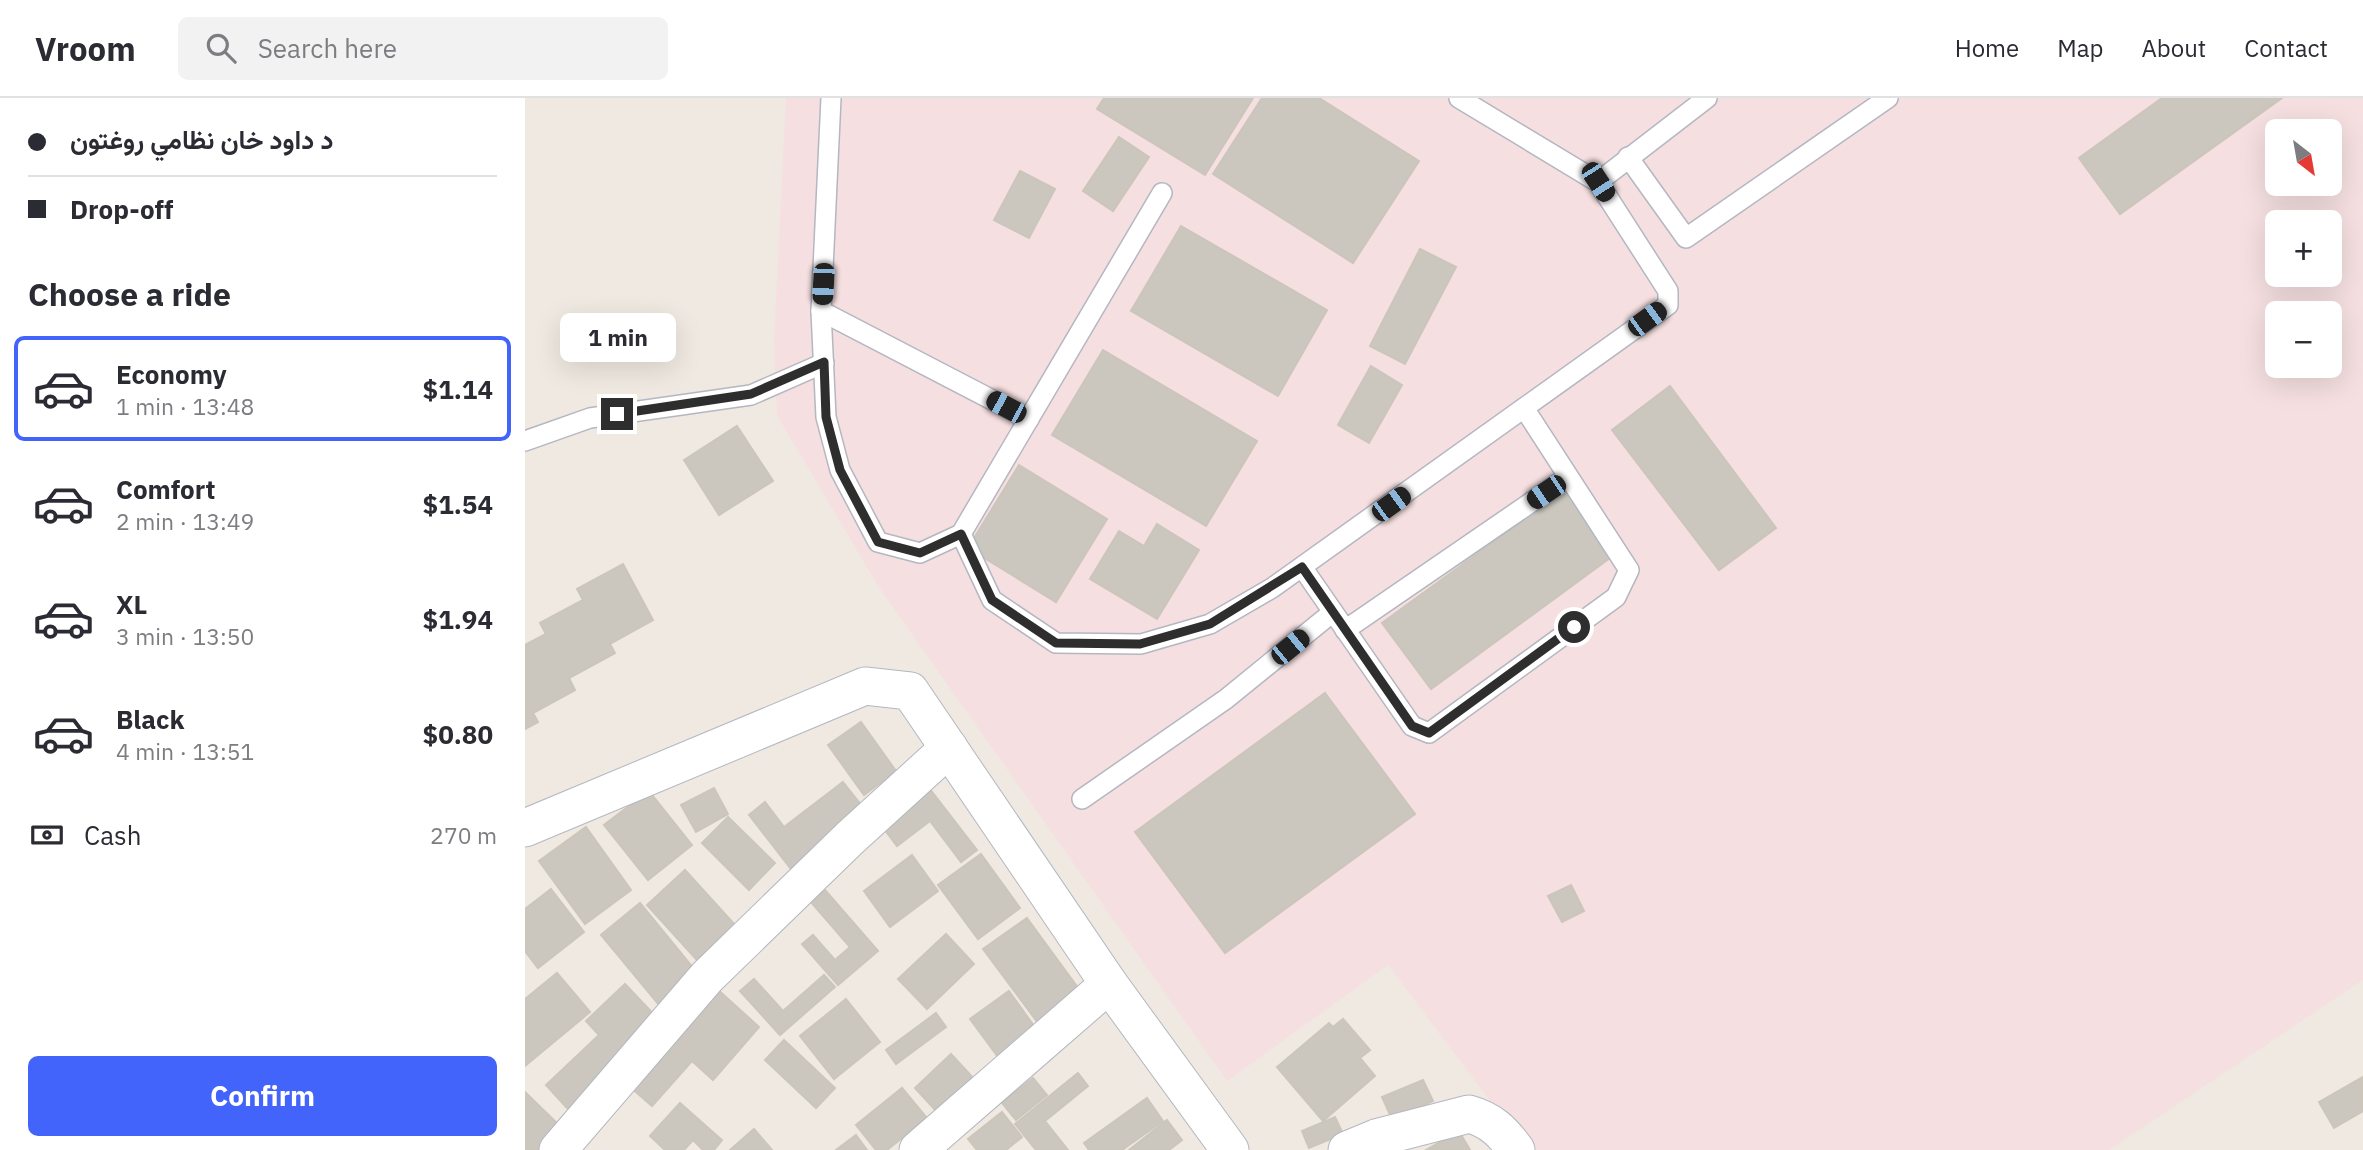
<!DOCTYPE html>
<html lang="en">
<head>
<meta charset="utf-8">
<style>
  body { margin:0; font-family:"IBM Plex Sans",Vazirmatn,sans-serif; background:#f2f2f3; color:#2b2b33; height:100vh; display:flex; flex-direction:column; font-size:26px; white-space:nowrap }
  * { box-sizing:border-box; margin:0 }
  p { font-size:23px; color:#7c7c81 }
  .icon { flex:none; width:38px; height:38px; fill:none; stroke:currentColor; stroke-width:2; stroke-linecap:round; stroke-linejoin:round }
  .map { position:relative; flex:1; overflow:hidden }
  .drawer { display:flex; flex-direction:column; background:#fff; width:525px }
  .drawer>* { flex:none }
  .banner { display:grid; align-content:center; height:154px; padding:0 28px; background:#fff }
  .needle { width:46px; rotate:149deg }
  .fabs { position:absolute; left:1740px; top:21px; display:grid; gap:14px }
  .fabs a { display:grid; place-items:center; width:77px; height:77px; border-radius:10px; background:#fff; box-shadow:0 7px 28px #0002; font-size:35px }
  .end { position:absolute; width:32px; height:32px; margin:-16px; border:9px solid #2e2e2e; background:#fff; box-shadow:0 0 0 4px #fff }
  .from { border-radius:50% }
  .bubble { position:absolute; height:49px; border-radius:10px; background:#fff; box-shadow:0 7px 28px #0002; font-size:23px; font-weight:700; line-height:49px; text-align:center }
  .car { position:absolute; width:21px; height:42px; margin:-21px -10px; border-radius:9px; box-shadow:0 0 5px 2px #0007; background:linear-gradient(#222 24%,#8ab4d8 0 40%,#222 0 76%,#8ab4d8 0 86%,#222 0) }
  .banner b { display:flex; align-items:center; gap:24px; height:66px; font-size:26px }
  .banner b+b { border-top:2px solid #e1e1e2 }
  .banner i { width:18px; height:18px; background:#2b2b33 }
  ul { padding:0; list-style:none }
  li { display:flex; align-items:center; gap:21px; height:105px; margin:0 14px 10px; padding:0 14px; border:4px solid transparent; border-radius:10px }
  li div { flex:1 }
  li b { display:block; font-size:26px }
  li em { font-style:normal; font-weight:700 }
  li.current { border-color:#4264fb }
  li>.icon { width:63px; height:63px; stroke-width:1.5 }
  h2 { padding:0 28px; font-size:32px; line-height:84px }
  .pay { display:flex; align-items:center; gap:18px; height:77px; padding:0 28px; font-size:26px }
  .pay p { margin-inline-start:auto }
  .primary-button { display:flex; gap:14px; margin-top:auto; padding:14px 28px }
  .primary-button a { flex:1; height:80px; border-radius:10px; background:#4264fb; color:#fff; font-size:28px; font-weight:700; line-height:80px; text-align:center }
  header { display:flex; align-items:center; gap:42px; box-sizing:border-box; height:98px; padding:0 35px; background:#fff; border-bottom:2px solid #e1e1e2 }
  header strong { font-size:33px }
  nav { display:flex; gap:38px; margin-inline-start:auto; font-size:24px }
  .search { width:490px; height:63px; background:#f2f2f3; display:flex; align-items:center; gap:18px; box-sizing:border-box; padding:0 24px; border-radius:10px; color:#7c7c81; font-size:26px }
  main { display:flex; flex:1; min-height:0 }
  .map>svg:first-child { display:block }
  .medical { fill:#f5dfe0; fill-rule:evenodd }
  .building { fill:#cbc7bf; stroke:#cbc5ba; stroke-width:2 }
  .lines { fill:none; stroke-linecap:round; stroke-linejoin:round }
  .service-casing { stroke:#b4b7c1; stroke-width:22 }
  .minor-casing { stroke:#b4b7c1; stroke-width:39 }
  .service { stroke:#fff; stroke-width:19 }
  .minor { stroke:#fff; stroke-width:37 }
  .route { stroke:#2e2e2e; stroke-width:9 }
</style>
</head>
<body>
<header>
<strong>Vroom</strong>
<div class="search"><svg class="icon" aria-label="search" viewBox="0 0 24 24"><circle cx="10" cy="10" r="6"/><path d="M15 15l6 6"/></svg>Search here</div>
<nav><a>Home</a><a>Map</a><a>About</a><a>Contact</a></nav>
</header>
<main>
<section class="drawer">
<div class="banner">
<b><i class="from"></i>د داود خان نظامي روغتون</b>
<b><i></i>Drop-off</b>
</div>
<h2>Choose a ride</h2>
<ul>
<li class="current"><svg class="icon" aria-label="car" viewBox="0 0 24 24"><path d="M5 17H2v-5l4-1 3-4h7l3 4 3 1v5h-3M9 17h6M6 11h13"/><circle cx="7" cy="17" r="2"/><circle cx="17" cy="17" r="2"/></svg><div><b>Economy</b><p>1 min · 13:48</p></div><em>$1.14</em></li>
<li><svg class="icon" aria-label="car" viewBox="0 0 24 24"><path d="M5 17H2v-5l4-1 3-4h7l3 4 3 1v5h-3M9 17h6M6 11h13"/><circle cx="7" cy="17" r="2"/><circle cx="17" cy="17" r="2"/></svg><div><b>Comfort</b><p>2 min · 13:49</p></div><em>$1.54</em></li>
<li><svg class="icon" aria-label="car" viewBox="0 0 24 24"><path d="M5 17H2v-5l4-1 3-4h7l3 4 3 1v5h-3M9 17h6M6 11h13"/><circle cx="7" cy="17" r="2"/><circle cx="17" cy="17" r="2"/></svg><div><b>XL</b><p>3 min · 13:50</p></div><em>$1.94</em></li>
<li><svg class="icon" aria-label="car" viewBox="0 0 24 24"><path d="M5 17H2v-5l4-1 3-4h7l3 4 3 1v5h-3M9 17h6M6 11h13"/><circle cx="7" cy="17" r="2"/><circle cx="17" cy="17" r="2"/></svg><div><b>Black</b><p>4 min · 13:51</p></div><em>$0.80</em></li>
</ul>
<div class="pay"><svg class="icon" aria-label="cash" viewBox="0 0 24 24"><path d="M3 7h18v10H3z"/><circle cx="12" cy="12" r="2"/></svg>Cash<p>270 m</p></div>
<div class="primary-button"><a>Confirm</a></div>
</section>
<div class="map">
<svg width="1838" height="1052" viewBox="0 0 1838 1052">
  <rect width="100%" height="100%" fill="#efe9e1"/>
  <path class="medical" d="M261,0H1838V882L1584,1052H1002L863,867L702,983L353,488L252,317L249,244ZM1752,33H1804V86H1752ZM1752,124H1804V177H1752ZM1752,215H1804V268H1752Z"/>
  <g class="building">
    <polygon points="579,0 728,0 680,77 572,11"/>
    <polygon points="737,0 794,0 894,63 828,165 688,76"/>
    <polygon points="1637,0 1757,0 1595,116 1554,60"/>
    <polygon points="594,39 624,59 588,113 558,93"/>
    <polygon points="495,73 530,91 504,140 469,122"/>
    <polygon points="656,128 802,212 753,298 606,213"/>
    <polygon points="895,151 931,169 880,266 845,248"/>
    <polygon points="578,252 732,343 681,428 527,337"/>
    <polygon points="846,268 877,287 844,345 813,327"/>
    <polygon points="1145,288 1251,430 1194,472 1087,332"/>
    <polygon points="212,328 248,383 194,417 159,362"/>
    <polygon points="494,367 582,421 531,504 443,450"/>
    <polygon points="1041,391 1089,457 906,591 857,525"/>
    <polygon points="632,426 674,452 632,521 565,481 594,433 619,448"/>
    <polygon points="98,466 128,522 85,546 90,555 44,580 50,592 8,615 13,624 0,631 0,547 21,536 15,525 58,502 52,491"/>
    <polygon points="800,595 890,716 700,855 610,734"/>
    <polygon points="336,624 371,673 339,697 303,647"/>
    <polygon points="318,684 341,713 266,771 224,717 240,704 259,729"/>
    <polygon points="401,686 452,752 436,764 405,723 372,748 353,723"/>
    <polygon points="189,690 203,716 171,734 156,707"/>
    <polygon points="124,693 167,747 123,782 79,727"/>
    <polygon points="203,719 250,765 224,792 177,745"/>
    <polygon points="61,729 106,792 60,826 14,763"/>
    <polygon points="456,756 495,810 453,841 413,787"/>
    <polygon points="387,757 413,793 365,829 339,793"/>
    <polygon points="160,772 210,827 172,862 122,807"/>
    <polygon points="1046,787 1059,813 1037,824 1023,798"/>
    <polygon points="26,791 59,834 13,870 0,853 0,811"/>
    <polygon points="300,792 353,853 313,887 277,846 288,837 310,862 325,849 286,804"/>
    <polygon points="115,805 174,877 135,908 76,837"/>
    <polygon points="502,820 559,898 516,929 458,851"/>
    <polygon points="421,836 449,866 402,911 373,881"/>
    <polygon points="32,875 65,914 0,968 0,901"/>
    <polygon points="299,877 310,889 255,937 215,893 229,881 258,913"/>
    <polygon points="100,886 135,923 43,1011 21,987 74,937 61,923"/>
    <polygon points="191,890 234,929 188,982 167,963 127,1008 104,988"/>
    <polygon points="484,893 514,935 476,963 445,921"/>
    <polygon points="321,901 355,944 309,981 275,938"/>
    <polygon points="411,915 421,929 371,966 361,952"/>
    <polygon points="818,921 845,952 835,960 850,978 798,1023 752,969 804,925 808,929"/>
    <polygon points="259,942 310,990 291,1010 240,962"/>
    <polygon points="426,956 450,982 414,1016 390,990"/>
    <polygon points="553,975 563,988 520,1023 543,1052 511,1052 490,1026"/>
    <polygon points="1838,979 1838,1013 1809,1030 1794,1004"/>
    <polygon points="508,980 522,997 491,1022 477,1005"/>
    <polygon points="898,982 908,1003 867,1021 857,999"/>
    <polygon points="377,990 402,1020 362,1052 351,1052 331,1027"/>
    <polygon points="0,994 38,1031 17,1052 0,1052"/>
    <polygon points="622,1000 638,1023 597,1052 564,1052 559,1045"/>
    <polygon points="155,1005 197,1042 189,1052 178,1052 168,1042 159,1052 140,1052 125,1038"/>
    <polygon points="477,1014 497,1039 481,1052 452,1052 443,1041"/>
    <polygon points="810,1019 818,1036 784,1050 777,1033"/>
    <polygon points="642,1022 657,1042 644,1052 604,1052"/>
    <polygon points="229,1031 247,1052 205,1052"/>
    <polygon points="934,1033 945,1052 901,1052"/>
    <polygon points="331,1037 342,1052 311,1052"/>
  </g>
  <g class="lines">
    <defs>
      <g id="service">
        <polyline points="306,0 296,213 301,319 315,372 353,444 395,455 436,436 637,95"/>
        <polyline points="1103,59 1161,140 1363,0"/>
        <polyline points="1073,84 1182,0"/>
        <polyline points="296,213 504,321"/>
        <polyline points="0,343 65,320 226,297 299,265"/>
        <polyline points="436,436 467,502 531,545 616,546 685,526 747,490 1143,207 1143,193 1073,84 934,0"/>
        <polyline points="777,469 887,628 904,635 1091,499 1104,472 999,310"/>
        <polyline points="820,532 1043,379"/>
        <polyline points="557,701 701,601 808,514"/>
      </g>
      <g id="minor">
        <polyline points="0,730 340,588 385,593 584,886 705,1052"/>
        <polyline points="33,1052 182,879 325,740 424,650"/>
        <polyline points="393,1052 584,886"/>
        <path d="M822,1052L851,1040L944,1016C966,1022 978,1034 991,1052"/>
      </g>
    </defs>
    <use href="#service" class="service-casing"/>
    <use href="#minor" class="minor-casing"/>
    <use href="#service" class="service"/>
    <use href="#minor" class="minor"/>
  </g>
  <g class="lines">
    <polyline class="route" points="92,316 226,296 299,264 301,319 315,372 353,444 395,455 436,436 467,502 531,545 615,546 685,526 777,469 887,628 904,635 1049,529"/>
  </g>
</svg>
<div class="fabs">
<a><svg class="needle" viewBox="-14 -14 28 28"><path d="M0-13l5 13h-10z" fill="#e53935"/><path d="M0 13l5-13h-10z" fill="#7c7c81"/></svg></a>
<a>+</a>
<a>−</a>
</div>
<i class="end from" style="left:1049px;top:529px"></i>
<i class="end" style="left:92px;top:316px"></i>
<div class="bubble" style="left:35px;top:215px;width:116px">1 min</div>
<i class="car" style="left:1073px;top:84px;rotate:147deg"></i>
<i class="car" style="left:298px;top:186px;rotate:183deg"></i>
<i class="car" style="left:1122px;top:221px;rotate:54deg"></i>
<i class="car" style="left:481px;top:309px;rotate:298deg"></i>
<i class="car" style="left:1021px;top:394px;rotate:236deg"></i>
<i class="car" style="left:866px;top:406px;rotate:54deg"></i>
<i class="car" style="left:765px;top:549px;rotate:51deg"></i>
</div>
</main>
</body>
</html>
